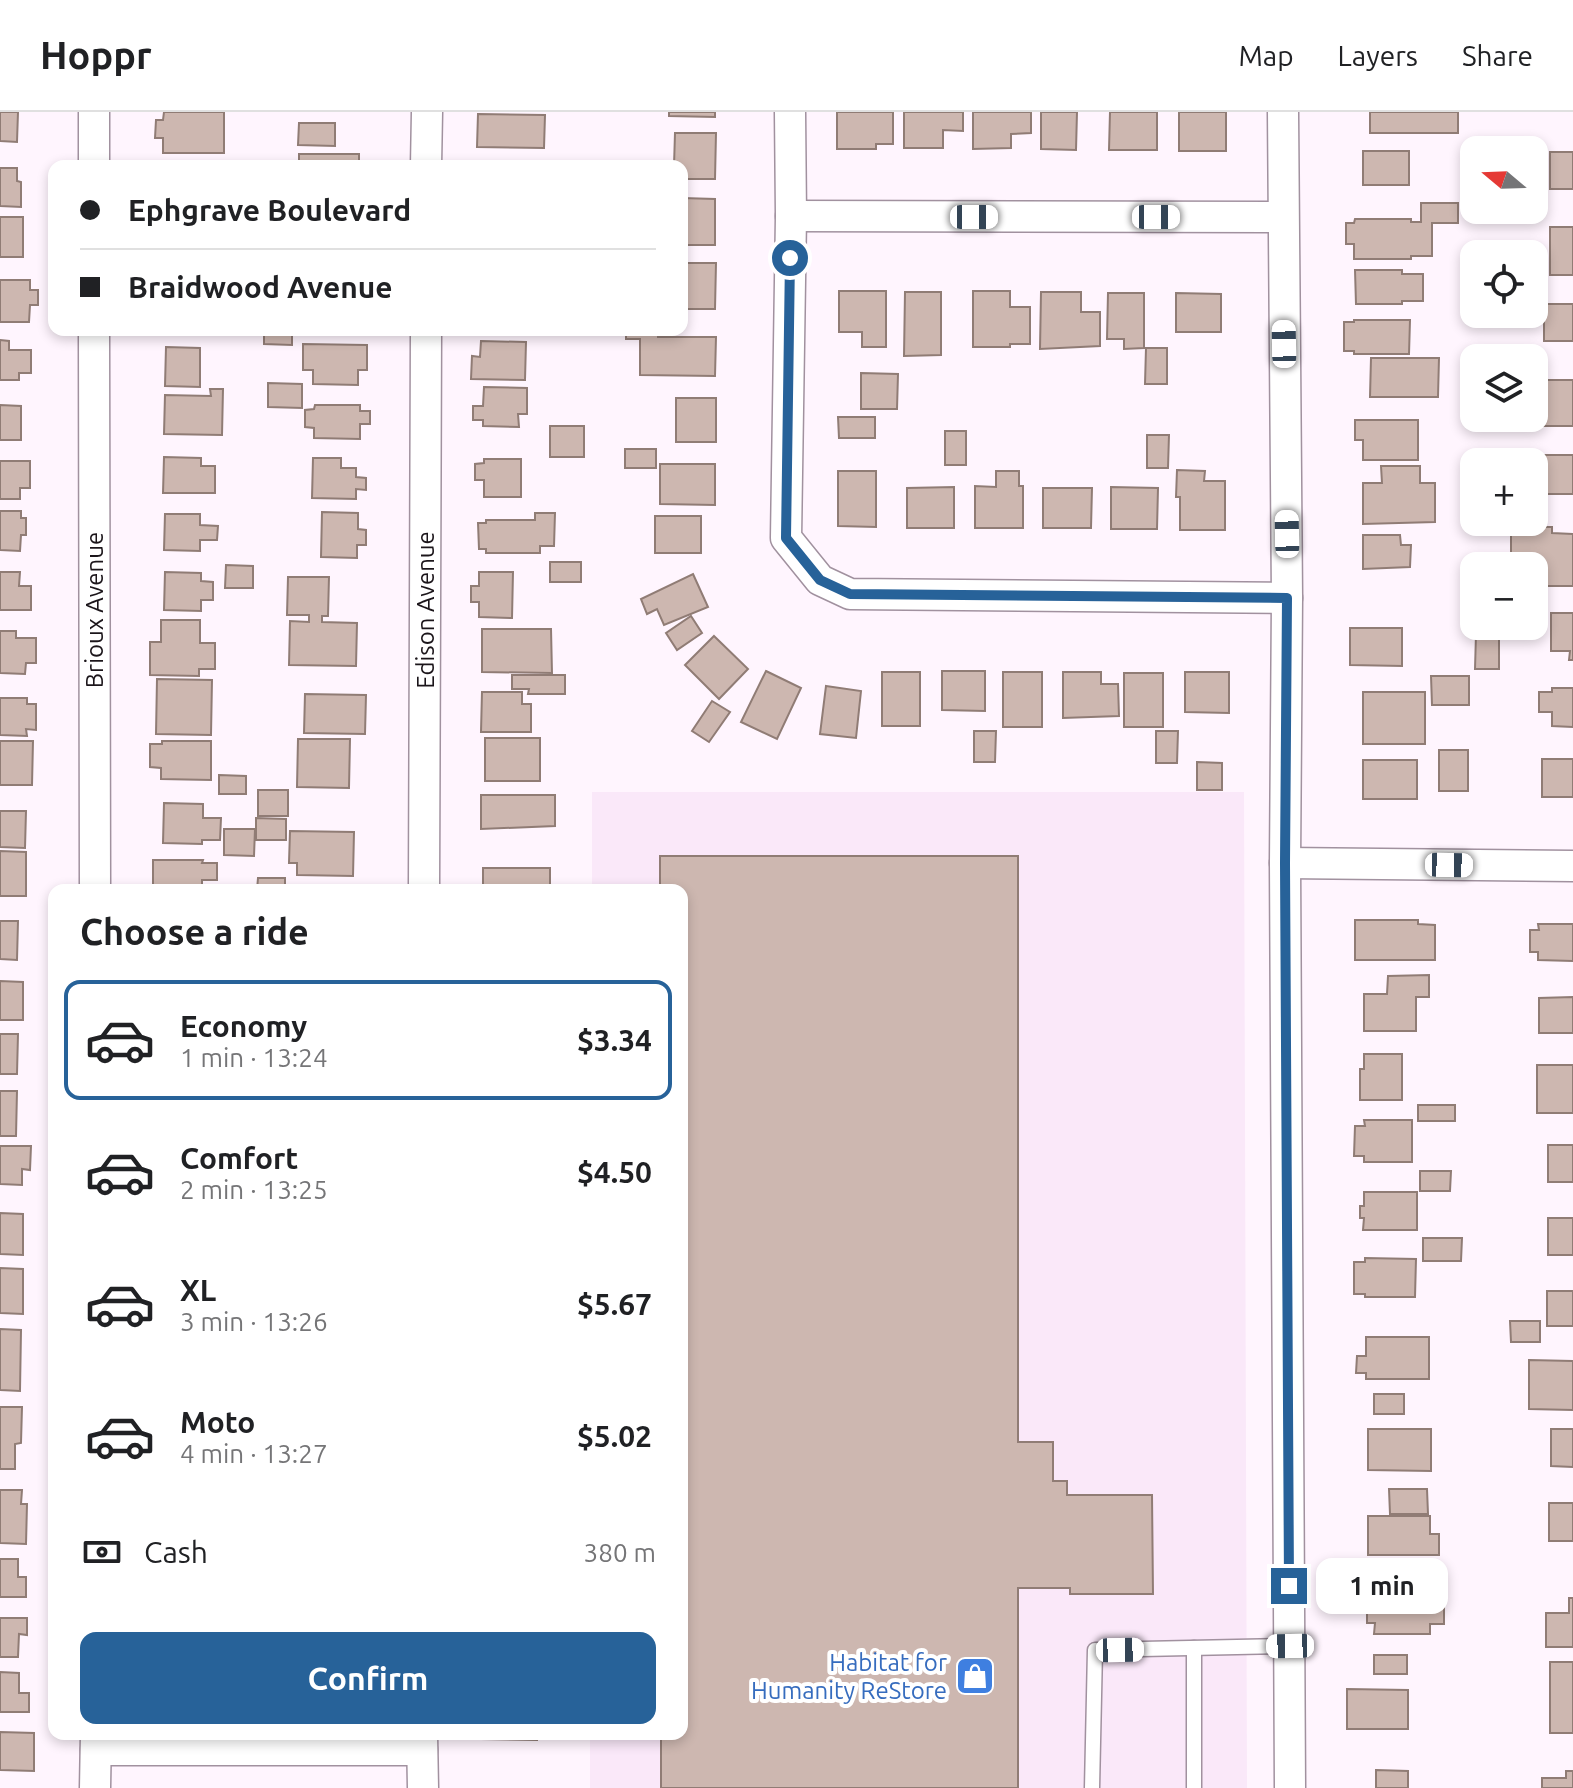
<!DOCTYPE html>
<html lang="en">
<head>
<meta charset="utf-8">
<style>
  body { margin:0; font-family:Ubuntu,sans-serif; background:#f2f2f2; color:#202124; height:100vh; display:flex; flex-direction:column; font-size:30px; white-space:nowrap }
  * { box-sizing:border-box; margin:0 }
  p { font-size:26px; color:#757577 }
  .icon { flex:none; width:44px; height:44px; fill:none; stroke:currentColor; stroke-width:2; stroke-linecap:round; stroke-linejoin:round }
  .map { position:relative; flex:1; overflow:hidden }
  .panel { position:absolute; left:48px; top:772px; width:640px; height:856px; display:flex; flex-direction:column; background:#fff; border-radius:16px; box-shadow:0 4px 12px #0003 }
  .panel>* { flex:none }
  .guide { position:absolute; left:48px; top:48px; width:640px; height:176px; border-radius:16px; box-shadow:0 4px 12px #0003; display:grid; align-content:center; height:176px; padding:0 32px; background:#fff }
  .needle { width:52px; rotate:289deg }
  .buttons { position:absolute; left:1460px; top:24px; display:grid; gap:16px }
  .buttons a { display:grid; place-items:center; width:88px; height:88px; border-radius:16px; background:#fff; box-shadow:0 4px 12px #0003; font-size:40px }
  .end { position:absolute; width:36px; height:36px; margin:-18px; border:10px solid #276299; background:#fff; box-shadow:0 0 0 4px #fff }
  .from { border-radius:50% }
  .bubble { position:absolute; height:56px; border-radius:16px; background:#fff; box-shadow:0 4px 12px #0003; font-size:26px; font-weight:700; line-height:56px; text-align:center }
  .car { position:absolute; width:24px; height:48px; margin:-24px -12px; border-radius:10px; box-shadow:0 0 6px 2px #0007; background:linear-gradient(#fff 24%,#345 0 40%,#fff 0 76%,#345 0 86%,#fff 0) }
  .guide b { display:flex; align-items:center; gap:28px; height:76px; font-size:30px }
  .guide b+b { border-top:2px solid #e0e0e0 }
  .guide i { width:20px; height:20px; background:#202124 }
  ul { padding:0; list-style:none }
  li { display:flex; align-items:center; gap:24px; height:120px; margin:0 16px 12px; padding:0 16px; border:4px solid transparent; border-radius:16px }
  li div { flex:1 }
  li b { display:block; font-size:30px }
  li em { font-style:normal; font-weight:700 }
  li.selected { border-color:#276299 }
  li>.icon { width:72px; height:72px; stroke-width:1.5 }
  h2 { padding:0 32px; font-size:36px; line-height:96px }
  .pay { display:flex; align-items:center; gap:20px; height:88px; padding:0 32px; font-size:30px }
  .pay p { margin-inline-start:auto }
  .primary-button { display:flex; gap:16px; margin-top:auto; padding:16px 32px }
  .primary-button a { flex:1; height:92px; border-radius:16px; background:#276299; color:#fff; font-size:32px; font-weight:700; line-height:92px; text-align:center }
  header { display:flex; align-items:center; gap:48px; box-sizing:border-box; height:112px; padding:0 40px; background:#fff; border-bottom:2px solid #e0e0e0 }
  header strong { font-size:38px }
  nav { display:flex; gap:44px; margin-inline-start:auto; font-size:28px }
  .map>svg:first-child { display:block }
  .industrial { fill:#fae8f9 }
  .building { fill:#cdb7b0; stroke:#907c75; stroke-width:2 }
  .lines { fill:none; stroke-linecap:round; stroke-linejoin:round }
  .lane-casing { stroke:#a1919f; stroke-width:17 }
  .street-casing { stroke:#a1919f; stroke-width:33 }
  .lane { stroke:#fff; stroke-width:14 }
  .street { stroke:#fff; stroke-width:30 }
  .route { stroke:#276299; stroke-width:10 }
  .labels { text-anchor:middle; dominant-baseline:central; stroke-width:8; stroke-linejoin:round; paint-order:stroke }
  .street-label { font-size:24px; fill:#1b151a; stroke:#fff }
  .shop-label { font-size:24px; fill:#366cbe; stroke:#fff; text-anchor:end }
</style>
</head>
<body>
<header>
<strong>Hoppr</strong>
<nav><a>Map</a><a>Layers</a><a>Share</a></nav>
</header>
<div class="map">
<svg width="1573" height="1676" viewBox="0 0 1573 1676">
  <rect width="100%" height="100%" fill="#fff5fe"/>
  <polygon class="industrial" points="592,680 1244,680 1247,1676 590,1676 590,1622 682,1622 682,778 592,778"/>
  <g class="building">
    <polygon points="0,0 18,0 17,30 0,29"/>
    <polygon points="164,0 224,0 224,41 163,41 163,26 155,26 156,8 163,8"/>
    <polygon points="669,0 715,0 715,5 669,4"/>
    <polygon points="837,0 893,0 893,32 876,32 876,37 837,37"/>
    <polygon points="904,0 963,0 963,19 943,18 943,36 904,36"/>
    <polygon points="973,0 1031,0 1031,21 1011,22 1011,36 973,37"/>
    <polygon points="1041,0 1077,0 1076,38 1041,37"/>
    <polygon points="1110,0 1157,0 1157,38 1109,38"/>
    <rect x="1179" y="0" width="47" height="39"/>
    <rect x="1370" y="0" width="88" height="21"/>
    <polygon points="478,2 545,3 544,36 477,35"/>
    <polygon points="299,11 335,11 335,34 298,33"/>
    <polygon points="675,21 716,21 715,67 682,67 682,54 674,54"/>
    <rect x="1363" y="39" width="46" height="34"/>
    <rect x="1550" y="40" width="23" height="37"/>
    <rect x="299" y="42" width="60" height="12"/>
    <polygon points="0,56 17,56 17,69 21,70 21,95 0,94"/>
    <polygon points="682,86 715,87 715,133 682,133"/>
    <polygon points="1421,91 1458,91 1458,111 1432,111 1432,144 1411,144 1411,147 1354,147 1354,132 1346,132 1346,111 1354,111 1355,107 1411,107 1411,110 1421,110"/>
    <rect x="0" y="105" width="23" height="40"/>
    <rect x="1550" y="115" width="23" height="48"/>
    <polygon points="682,151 716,151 715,197 682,197"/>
    <polygon points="1355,158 1402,158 1402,162 1423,162 1423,189 1402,189 1402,192 1356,192"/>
    <polygon points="0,168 30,168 30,178 38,178 38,193 30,193 29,210 0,210"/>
    <polygon points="839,179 886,179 886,235 862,235 862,220 839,220"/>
    <polygon points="973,179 1010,179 1010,195 1030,195 1030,232 1010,232 1010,235 973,235"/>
    <polygon points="905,180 941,180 941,243 904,244"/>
    <polygon points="1041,180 1081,180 1081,200 1100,200 1100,234 1040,237"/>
    <polygon points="1108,181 1144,181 1144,236 1124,237 1124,227 1107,227"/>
    <polygon points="1176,181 1221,182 1221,220 1176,220"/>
    <rect x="1544" y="192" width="29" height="37"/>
    <polygon points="1354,208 1410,208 1409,242 1354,242 1354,239 1344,239 1344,210 1354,210"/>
    <polygon points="264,218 292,218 292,233 264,232"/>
    <polygon points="626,218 658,218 658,225 716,225 715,264 640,263 640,227 626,227"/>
    <polygon points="0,228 9,229 9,238 31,238 31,261 19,261 19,268 0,268"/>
    <polygon points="481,229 526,230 525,268 471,267 472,244 480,245"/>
    <polygon points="303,232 367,233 367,258 358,258 358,273 313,272 313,258 303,258"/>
    <polygon points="166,235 200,236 200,275 165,274"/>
    <polygon points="1146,236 1167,236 1167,272 1145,272"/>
    <polygon points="1371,246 1439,246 1438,285 1370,285"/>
    <polygon points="861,261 898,262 897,297 861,297"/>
    <rect x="1544" y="268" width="29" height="46"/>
    <polygon points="268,271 302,272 302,296 268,295"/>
    <polygon points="484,275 527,276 527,302 518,302 519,315 483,314 483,308 473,308 473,294 483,294"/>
    <polygon points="210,277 223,277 222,323 164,322 165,283 211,284"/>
    <rect x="676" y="286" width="40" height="44"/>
    <polygon points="0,293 21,294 21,328 0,328"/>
    <polygon points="315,293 360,293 360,299 370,299 370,312 360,312 360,327 314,326 314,316 305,315 305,298 314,297"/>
    <polygon points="838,305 875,305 875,326 839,326"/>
    <polygon points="1355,308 1418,308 1418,348 1363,348 1363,328 1355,328"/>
    <rect x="550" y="314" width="34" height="31"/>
    <rect x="945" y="319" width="21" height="34"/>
    <polygon points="1147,323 1169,323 1168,356 1147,356"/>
    <rect x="625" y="337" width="31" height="19"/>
    <polygon points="1543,343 1573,343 1573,382 1542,382"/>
    <polygon points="164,345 201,346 201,354 215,354 215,381 163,381"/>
    <polygon points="313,346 341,346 341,356 356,356 356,365 366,366 366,378 356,377 356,387 312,386"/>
    <polygon points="484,347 521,347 521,385 484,385 484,368 475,368 475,352 484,351"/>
    <polygon points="0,349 30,349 30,376 20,376 20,387 0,387"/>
    <polygon points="660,352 715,352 715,393 660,392"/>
    <polygon points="1381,354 1420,354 1420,371 1435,371 1435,410 1363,412 1363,371 1382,371"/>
    <polygon points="1177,358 1205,359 1204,369 1225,369 1225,418 1180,418 1180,385 1176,385"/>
    <polygon points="838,359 876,359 876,415 838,414"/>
    <polygon points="996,359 1019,359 1019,374 1023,374 1023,416 975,416 975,374 996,375"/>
    <polygon points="954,375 954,416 907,416 907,376"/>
    <polygon points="1111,375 1158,376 1157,417 1111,417"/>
    <polygon points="1043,376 1092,376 1091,416 1043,416"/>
    <polygon points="0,399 21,399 21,406 26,406 26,423 21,423 20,439 0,438"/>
    <polygon points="322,400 358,401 358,417 366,418 366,433 357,433 357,446 321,445"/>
    <polygon points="535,401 555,401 554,434 540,434 540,441 486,441 486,437 479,437 478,411 486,411 486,408 535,408"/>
    <polygon points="165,402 200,402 200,413 218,414 217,428 200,428 200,439 164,438"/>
    <rect x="655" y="404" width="46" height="37"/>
    <polygon points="1511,411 1534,411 1534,415 1552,415 1552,421 1573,422 1573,474 1537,474 1534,454 1511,454"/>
    <polygon points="1363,423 1400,423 1401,433 1411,433 1410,455 1363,457"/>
    <rect x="550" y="450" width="31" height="20"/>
    <polygon points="226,453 253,454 253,476 225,476"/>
    <polygon points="0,460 20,460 19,474 31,474 31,498 0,498"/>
    <polygon points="165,460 201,461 201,469 213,470 213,488 201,488 201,499 164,498"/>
    <polygon points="479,460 513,460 512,506 479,505 479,490 471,490 471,474 479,474"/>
    <polygon points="693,462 708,495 664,513 657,497 647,502 641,487"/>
    <polygon points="288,465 329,465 328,504 322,504 322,510 357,511 356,554 289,553 290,509 309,510 309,503 287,503"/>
    <polygon points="1551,501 1573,501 1573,548 1569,548 1570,539 1551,539"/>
    <polygon points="691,504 702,521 677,538 666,521"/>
    <polygon points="161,508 200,508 200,531 215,531 215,557 199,557 199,564 150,563 150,530 161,530"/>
    <polygon points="1350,516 1402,516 1402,554 1350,553"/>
    <polygon points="482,517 551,517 552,561 482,560"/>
    <polygon points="0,519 16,519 16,526 36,526 36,551 26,551 25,562 0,561"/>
    <polygon points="1476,522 1499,523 1499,557 1475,557"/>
    <polygon points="714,524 748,557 719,587 685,553"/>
    <polygon points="766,559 801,576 777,627 741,610"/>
    <polygon points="942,559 985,559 985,599 942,598"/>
    <rect x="882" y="560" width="38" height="54"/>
    <rect x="1003" y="560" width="39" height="55"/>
    <polygon points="1063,560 1101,560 1101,572 1118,572 1119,604 1063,606"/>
    <polygon points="1185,560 1229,560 1229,601 1185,600"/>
    <rect x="1124" y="561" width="39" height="54"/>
    <polygon points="512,563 565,563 565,582 528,582 529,577 512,577"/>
    <polygon points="1431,564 1469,564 1469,593 1432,593"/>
    <polygon points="157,567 212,568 211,623 156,622"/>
    <polygon points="826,574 861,579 856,626 820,622"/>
    <polygon points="1552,576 1573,576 1573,615 1552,614 1552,600 1539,600 1539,580 1552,580"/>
    <polygon points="482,580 522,580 522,592 531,592 531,620 481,620"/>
    <rect x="1363" y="580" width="62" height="52"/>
    <polygon points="305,582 366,583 365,622 304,621"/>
    <polygon points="0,586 27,586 27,592 36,592 36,618 26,617 27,624 0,623"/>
    <polygon points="712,589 730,600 709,630 692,619"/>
    <polygon points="974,619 996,619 995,650 974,650"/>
    <polygon points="1156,619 1178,619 1177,651 1156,651"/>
    <rect x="485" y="626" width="55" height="43"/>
    <polygon points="298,627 350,627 349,676 297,675"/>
    <polygon points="0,629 33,629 32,673 0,673"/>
    <polygon points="162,629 211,629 211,668 161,667 161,656 150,655 150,632 162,632"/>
    <rect x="1439" y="638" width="29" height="41"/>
    <rect x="1542" y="647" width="31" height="38"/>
    <rect x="1363" y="648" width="54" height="39"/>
    <polygon points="1197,650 1222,651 1222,678 1197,678"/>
    <polygon points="219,663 246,664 246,682 219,682"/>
    <rect x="258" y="678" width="30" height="26"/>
    <polygon points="481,683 555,683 555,714 481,717"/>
    <polygon points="164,691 203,692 203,706 221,706 220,728 202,728 202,732 163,731"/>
    <polygon points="0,699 26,699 25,736 0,735"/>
    <polygon points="256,706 286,707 286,728 256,728"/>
    <polygon points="224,717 255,717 254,744 224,743"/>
    <polygon points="290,719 354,720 353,764 297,763 297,751 289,751"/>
    <polygon points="0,739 26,740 26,784 0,784"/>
    <polygon points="660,744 1018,744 1018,1330 1053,1330 1053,1369 1067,1369 1067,1383 1152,1383 1153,1482 1070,1482 1070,1476 1018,1476 1018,1676 661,1676 661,1622 682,1622 682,778 660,778"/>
    <polygon points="153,748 203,748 202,751 217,751 217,768 202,768 202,778 153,778"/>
    <rect x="483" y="756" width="67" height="22"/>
    <polygon points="258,766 285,766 285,778 257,778"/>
    <polygon points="1355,808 1418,808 1418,812 1435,813 1435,848 1355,848"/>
    <polygon points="0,809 18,809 17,848 0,847"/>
    <polygon points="1538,812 1573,812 1573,849 1538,848 1538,840 1530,840 1530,818 1539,818"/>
    <polygon points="1429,863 1429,885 1416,885 1416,919 1364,919 1364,882 1387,882 1388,864"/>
    <polygon points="0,869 23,870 23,908 0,908"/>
    <polygon points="1573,885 1573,921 1539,921 1539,886"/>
    <polygon points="0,922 18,922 17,962 0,962"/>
    <polygon points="1364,942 1402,942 1402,988 1360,988 1360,957 1364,957"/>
    <rect x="1537" y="953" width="36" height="48"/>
    <polygon points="0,979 17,979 16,1024 0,1024"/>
    <rect x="1418" y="993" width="37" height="16"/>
    <polygon points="1364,1008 1412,1008 1412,1050 1364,1050 1364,1044 1354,1044 1355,1014 1365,1014"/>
    <rect x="1548" y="1033" width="25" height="37"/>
    <polygon points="0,1034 31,1034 30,1058 22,1057 22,1073 0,1072"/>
    <polygon points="1420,1059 1451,1059 1450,1079 1420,1079"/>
    <polygon points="1364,1080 1417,1080 1417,1118 1363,1118 1364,1106 1360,1106 1360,1094 1364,1094"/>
    <polygon points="0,1101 23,1102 23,1143 0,1142"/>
    <rect x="1548" y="1106" width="25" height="37"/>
    <polygon points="1423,1126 1462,1126 1461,1149 1423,1149"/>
    <polygon points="1365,1146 1416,1147 1415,1185 1365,1185 1365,1182 1354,1182 1354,1150 1365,1150"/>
    <polygon points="0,1156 23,1157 23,1202 0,1201"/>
    <rect x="1547" y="1179" width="26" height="35"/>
    <polygon points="1510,1209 1540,1209 1540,1230 1511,1230"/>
    <polygon points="0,1217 21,1218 20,1279 0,1278"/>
    <polygon points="1366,1225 1429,1225 1429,1267 1366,1267 1366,1261 1356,1261 1357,1244 1366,1244"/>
    <polygon points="1529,1248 1573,1249 1573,1298 1529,1297"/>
    <rect x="1374" y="1282" width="30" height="20"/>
    <polygon points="0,1295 22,1295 21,1331 15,1332 15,1357 0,1357"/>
    <polygon points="1368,1317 1431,1317 1431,1359 1368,1358"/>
    <polygon points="1551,1317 1573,1317 1573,1355 1551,1354"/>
    <polygon points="1389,1377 1427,1377 1428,1402 1390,1402"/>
    <polygon points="0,1378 22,1378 21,1392 27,1392 26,1432 0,1431"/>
    <rect x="1549" y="1391" width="24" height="38"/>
    <polygon points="1368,1404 1430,1404 1430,1422 1439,1422 1439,1443 1368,1443"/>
    <polygon points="0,1447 18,1447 18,1465 26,1465 26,1485 0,1485"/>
    <polygon points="1374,1482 1430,1482 1430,1487 1444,1487 1444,1512 1430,1512 1430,1522 1374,1522 1375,1511 1367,1511 1367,1497 1375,1498"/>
    <polygon points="1569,1486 1573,1486 1573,1535 1546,1535 1546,1501 1569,1501"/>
    <polygon points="0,1506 27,1506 27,1523 19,1522 18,1545 0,1545"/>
    <rect x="1374" y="1543" width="33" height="19"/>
    <rect x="1550" y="1550" width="23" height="71"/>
    <polygon points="0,1560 19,1561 19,1581 29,1581 29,1600 0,1600"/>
    <polygon points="1347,1577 1408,1578 1408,1617 1347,1617"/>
    <polygon points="0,1620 34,1621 34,1659 0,1658"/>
    <polygon points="483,1622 545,1622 537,1623 537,1628 482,1627"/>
    <polygon points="1376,1658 1408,1659 1408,1676 1376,1676"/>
    <polygon points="1566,1659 1573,1659 1573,1676 1542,1676 1542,1666 1566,1666"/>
  </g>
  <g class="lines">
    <defs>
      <g id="lane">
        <polyline points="1092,1676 1095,1538 1290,1534"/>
        <polyline points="1194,1676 1194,1536"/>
      </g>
      <g id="street">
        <polyline points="94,0 94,54"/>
        <polyline points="790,0 791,104 786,426 820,468 850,482 1287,486"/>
        <polyline points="1283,0 1287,486 1285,751 1290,1676"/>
        <polyline points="426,54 427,0"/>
        <polyline points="791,104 1283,105"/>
        <polyline points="94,218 95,778"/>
        <polyline points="1285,751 1573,754"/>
        <polyline points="424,778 426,218"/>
        <polyline points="422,1622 423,1676"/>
        <polyline points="96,1638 422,1638"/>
        <polyline points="95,1676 96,1622"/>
      </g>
    </defs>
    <use href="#lane" class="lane-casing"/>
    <use href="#street" class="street-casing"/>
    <use href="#lane" class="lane"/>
    <use href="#street" class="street"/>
  </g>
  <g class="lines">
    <polyline class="route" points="790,146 786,426 820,468 850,482 1287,486 1285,751 1289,1474"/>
  </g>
  <defs>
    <symbol id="shop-square" viewBox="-11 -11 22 22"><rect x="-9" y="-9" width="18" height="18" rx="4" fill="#3f7fe0" stroke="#fff"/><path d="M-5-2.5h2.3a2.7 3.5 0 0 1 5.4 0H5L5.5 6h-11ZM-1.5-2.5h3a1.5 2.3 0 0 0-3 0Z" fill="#fff"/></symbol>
  </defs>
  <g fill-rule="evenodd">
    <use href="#shop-square" x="953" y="1542" width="44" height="44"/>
  </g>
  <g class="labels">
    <g class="street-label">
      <text transform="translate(94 498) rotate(-90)">Brioux Avenue</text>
      <text transform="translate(425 498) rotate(-90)">Edison Avenue</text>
    </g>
    <g class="shop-label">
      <text x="947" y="1550">Habitat for<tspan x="947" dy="28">Humanity ReStore</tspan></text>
    </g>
  </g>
</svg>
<div class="buttons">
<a><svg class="needle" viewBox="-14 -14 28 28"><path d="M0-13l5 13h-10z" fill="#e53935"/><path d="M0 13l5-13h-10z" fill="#757577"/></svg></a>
<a><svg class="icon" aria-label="locate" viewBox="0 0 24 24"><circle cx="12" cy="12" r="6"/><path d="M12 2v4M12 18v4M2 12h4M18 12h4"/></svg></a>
<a><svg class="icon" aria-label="layers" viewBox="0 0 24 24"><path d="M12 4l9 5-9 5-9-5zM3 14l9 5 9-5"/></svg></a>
<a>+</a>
<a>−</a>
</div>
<i class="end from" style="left:790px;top:146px"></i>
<i class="end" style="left:1289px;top:1474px"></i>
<div class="bubble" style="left:1316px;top:1446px;width:132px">1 min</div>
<i class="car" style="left:974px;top:105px;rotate:90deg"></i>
<i class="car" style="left:1156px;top:105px;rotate:90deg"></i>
<i class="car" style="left:1284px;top:232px;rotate:359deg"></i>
<i class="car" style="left:1287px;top:422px;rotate:359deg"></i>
<i class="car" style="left:1449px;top:753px;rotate:91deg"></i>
<i class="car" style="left:1290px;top:1534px;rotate:269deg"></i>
<i class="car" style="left:1120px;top:1538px;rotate:89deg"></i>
<div class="guide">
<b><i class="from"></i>Ephgrave Boulevard</b>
<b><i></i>Braidwood Avenue</b>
</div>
<section class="panel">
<h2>Choose a ride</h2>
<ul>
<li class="selected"><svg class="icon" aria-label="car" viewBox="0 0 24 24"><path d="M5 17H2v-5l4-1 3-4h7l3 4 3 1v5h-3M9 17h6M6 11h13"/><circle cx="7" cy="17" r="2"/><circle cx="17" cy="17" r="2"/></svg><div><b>Economy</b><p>1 min · 13:24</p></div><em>$3.34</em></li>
<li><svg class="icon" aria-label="car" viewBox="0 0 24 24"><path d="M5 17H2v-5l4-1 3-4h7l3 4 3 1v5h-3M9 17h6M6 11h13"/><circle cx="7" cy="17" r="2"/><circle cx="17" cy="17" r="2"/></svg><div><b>Comfort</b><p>2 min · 13:25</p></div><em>$4.50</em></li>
<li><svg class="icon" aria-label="car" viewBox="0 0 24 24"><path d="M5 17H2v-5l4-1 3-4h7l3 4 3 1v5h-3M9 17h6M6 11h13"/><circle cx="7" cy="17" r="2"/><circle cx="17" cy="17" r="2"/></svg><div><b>XL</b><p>3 min · 13:26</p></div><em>$5.67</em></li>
<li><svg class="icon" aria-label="car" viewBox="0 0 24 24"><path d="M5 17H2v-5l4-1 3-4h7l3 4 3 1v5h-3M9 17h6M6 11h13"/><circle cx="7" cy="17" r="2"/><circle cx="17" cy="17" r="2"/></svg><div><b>Moto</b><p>4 min · 13:27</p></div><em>$5.02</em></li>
</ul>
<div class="pay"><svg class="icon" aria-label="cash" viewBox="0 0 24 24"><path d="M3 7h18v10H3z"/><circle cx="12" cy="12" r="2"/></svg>Cash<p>380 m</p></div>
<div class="primary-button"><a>Confirm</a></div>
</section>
</div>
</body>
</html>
